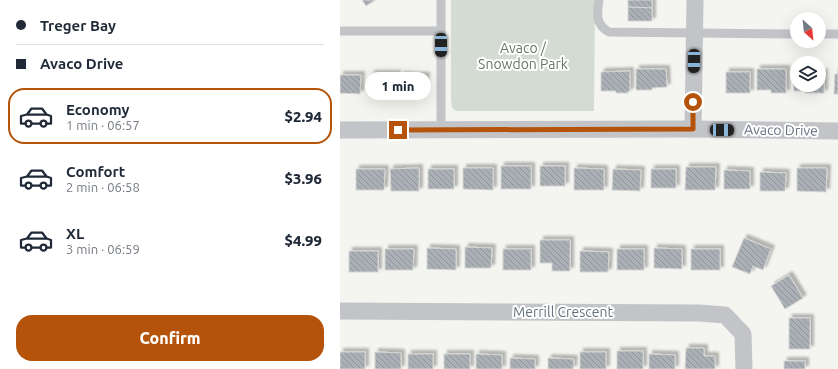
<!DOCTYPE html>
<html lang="en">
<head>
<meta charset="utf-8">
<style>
  body { margin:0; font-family:Ubuntu,sans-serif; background:#f2f2f3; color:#1f2937; height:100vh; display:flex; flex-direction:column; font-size:15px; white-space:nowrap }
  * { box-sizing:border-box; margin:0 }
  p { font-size:13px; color:#747a83 }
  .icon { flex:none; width:22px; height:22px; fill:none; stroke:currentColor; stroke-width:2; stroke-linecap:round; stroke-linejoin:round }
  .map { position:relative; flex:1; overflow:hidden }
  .details { display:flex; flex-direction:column; background:#fff; width:340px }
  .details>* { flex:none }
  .banner { display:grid; align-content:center; height:88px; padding:0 16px; background:#fff }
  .needle { width:26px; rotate:153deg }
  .buttons { position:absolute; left:450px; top:12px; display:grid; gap:8px }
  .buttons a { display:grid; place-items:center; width:36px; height:36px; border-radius:50%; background:#fff; box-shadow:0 4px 16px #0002; font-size:20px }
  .end { position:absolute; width:18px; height:18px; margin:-9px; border:5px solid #b45309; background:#fff; box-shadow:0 0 0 2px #fff }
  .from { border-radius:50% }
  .bubble { position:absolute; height:28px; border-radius:14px; background:#fff; box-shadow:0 4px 16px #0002; font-size:13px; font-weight:800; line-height:28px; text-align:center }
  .car { position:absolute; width:12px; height:24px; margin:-12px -6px; border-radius:5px; box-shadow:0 0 3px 1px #0007; background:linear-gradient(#222 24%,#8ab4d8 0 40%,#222 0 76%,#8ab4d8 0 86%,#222 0) }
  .banner b { display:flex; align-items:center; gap:14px; height:38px; font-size:15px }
  .banner b+b { border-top:1px solid #e0e1e3 }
  .banner i { width:10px; height:10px; background:#1f2937 }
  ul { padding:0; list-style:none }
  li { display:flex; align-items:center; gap:12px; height:56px; margin:0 8px 6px; padding:0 8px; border:2px solid transparent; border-radius:16px }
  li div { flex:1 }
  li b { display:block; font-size:15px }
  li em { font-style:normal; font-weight:800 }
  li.selected { border-color:#b45309 }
  li>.icon { width:36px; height:36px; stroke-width:1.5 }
  .primary-button { display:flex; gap:8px; margin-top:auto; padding:8px 16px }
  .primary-button a { flex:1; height:46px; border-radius:16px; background:#b45309; color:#fff; font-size:16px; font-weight:800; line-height:46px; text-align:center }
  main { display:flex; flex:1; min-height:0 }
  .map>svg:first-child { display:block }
  .green { fill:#d4dbd2 }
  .building { fill:url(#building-back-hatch); stroke:#d5d5d3; filter:url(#shadow) }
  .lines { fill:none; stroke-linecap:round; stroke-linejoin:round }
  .service { stroke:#c2c4c8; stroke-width:9 }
  .minor { stroke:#c2c4c8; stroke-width:17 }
  .route { stroke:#b45309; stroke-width:5 }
  .labels { text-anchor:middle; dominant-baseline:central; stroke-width:4; stroke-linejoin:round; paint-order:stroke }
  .park-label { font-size:14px; fill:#657763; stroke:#fff }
  .street-label { font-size:14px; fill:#65717f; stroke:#fff }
</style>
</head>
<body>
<main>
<section class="details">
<div class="banner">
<b><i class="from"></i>Treger Bay</b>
<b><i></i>Avaco Drive</b>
</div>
<ul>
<li class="selected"><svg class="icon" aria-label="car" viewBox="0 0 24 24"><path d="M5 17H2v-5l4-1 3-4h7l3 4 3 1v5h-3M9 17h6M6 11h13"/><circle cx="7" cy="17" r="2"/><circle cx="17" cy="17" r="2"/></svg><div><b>Economy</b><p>1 min · 06:57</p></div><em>$2.94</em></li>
<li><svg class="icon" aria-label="car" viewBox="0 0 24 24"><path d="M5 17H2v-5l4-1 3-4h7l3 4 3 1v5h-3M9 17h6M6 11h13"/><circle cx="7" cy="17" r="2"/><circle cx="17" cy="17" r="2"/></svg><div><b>Comfort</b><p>2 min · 06:58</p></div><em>$3.96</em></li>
<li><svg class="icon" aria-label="car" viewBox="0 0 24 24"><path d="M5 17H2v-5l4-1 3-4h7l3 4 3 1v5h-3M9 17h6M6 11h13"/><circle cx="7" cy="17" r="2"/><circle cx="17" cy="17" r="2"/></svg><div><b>XL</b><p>3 min · 06:59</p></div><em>$4.99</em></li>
</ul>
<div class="primary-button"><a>Confirm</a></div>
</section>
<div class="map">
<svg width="498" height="369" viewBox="0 0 498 369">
  <defs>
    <pattern id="building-back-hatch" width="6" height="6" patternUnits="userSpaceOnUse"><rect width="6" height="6" fill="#abb0b6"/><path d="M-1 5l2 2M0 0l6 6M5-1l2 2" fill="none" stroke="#8f9499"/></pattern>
    <filter id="shadow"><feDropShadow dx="3.5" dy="-3.5" stdDeviation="1" flood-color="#0004"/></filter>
  </defs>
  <rect width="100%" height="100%" fill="#f4f4f0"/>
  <polygon class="green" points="111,0 255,0 254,111 116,111 112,108 111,99"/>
  <g class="building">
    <polygon points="22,0 35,0 26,6"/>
    <polygon points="288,0 312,0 312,8 288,7"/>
    <polygon points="288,7 312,8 312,21 288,21"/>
    <polygon points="296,69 326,69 327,87 312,88 312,90 296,90"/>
    <polygon points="417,69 446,69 446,93 431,93 431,90 417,90"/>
    <polygon points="290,71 290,91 288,91 288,93 276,93 276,91 261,91 261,72"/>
    <rect x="386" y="72" width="24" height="21"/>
    <polygon points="484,72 484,93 465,93 465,91 454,91 453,73 457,73 457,85 479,85 479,73"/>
    <polygon points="31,74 57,74 57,93 31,92"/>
    <polygon points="495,74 498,74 498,94 494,94"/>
    <polygon points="0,75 21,75 20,94 0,93"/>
    <polygon points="60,75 86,76 85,94 60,94"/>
    <rect x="161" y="166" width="30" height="23"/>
    <rect x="200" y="166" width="25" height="20"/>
    <polygon points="346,167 376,167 375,190 345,190"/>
    <polygon points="79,168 79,191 51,191 50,169"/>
    <polygon points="123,168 153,168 153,190 123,189"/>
    <polygon points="234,168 264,169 264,190 234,190"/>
    <polygon points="457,168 487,168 486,192 457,191"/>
    <polygon points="16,169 45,169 44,190 16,190"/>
    <rect x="88" y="169" width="26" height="20"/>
    <polygon points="273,169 301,170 300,191 272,190"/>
    <rect x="311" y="169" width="25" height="19"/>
    <polygon points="384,170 410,171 410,189 384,189"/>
    <polygon points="420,172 446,173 445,191 420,191"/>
    <polygon points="404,238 431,249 423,270 413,266 410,274 392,267"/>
    <polygon points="200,240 230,240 230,271 212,271 212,263 200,263"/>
    <polygon points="125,247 152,248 151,268 125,268"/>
    <polygon points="87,248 116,249 116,270 87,269"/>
    <polygon points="314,248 342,249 342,269 314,268"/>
    <polygon points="45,249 74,249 73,270 45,270"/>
    <rect x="163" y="249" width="28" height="21"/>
    <rect x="277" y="249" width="27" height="21"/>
    <rect x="351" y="249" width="29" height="21"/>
    <rect x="9" y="251" width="29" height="21"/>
    <polygon points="240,251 269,252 268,272 240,272"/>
    <polygon points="449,275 463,298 445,309 431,286"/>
    <rect x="449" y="318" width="21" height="31"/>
    <polygon points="346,348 364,348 364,356 375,356 375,369 345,369"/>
    <rect x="277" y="351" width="26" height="18"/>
    <rect x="0" y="352" width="25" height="17"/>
    <polygon points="35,352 61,353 61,369 35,369"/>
    <rect x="240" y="352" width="26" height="17"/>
    <rect x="68" y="354" width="25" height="15"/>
    <rect x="104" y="354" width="26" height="15"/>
    <polygon points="136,354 162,355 162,369 136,369"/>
    <polygon points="309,354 335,355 335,369 309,369"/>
    <polygon points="170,358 195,359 195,369 170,369"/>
    <polygon points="208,358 234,359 233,369 208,369"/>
    <rect x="444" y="361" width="21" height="8"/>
  </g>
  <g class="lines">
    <g class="service">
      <path d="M259,0C257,13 255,25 269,32L457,34"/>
      <polyline points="0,31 101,31"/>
      <polyline points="479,34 498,34"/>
      <polyline points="101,129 101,0"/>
    </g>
    <g class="minor">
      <polyline points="353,129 355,0"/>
      <polyline points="0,130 353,129 498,131"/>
      <polyline points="0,311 359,313 385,315 403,334 404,369"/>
    </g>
  </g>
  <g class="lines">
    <polyline class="route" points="58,130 353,129 353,102"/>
  </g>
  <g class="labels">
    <g class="park-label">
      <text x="183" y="48">Avaco /<tspan x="183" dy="16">Snowdon Park</tspan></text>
    </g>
    <g class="street-label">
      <text transform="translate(441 130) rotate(1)">Avaco Drive</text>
      <text x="223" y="312">Merrill Crescent</text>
    </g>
  </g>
</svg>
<div class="buttons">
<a><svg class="needle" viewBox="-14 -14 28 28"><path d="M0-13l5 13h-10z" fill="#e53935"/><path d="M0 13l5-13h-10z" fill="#747a83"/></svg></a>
<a><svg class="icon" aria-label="layers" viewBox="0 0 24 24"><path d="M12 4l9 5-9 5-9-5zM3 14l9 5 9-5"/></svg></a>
</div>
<i class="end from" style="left:353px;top:102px"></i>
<i class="end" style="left:58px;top:130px"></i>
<div class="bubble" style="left:25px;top:72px;width:66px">1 min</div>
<i class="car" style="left:101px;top:45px;rotate:180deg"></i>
<i class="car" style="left:354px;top:61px;rotate:181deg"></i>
<i class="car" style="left:382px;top:130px;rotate:91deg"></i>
</div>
</main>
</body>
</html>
